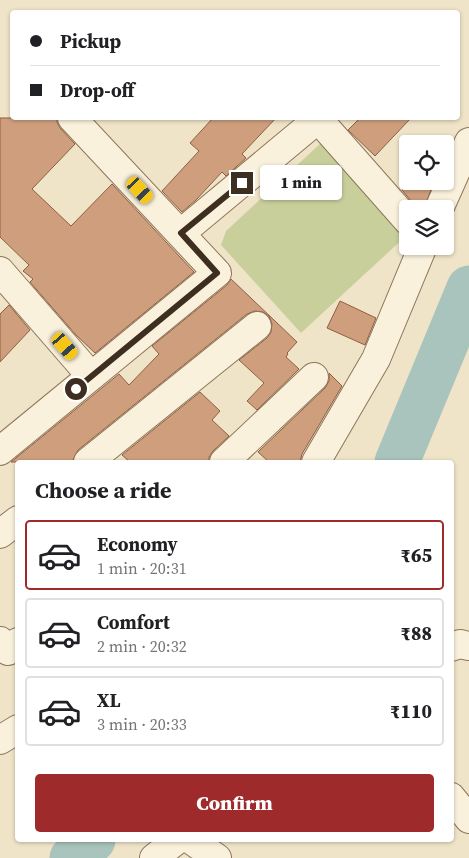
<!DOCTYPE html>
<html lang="en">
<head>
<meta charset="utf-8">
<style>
  body { margin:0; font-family:"Source Serif 4",serif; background:#f6f6f6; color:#202124; height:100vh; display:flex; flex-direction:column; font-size:19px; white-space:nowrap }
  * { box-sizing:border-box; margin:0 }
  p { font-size:16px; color:#757577 }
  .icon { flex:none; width:28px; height:28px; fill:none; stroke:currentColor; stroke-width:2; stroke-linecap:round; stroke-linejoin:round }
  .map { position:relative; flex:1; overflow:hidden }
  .panel { position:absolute; left:15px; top:460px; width:439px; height:382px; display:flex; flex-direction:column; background:#fff; border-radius:5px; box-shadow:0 1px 4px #0004 }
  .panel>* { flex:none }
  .guide { position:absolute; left:10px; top:10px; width:450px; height:110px; border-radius:5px; box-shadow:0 1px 4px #0004; display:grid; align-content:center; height:110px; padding:0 20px; background:#fff }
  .controls { position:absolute; left:399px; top:135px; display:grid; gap:10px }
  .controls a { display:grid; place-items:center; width:55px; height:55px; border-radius:5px; background:#fff; box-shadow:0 1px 4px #0004; font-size:25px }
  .end { position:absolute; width:22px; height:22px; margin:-11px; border:6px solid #3d2e20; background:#fff; box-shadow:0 0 0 2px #fff }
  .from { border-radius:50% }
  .bubble { position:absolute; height:35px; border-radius:5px; background:#fff; box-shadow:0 1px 4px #0004; font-size:16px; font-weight:800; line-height:35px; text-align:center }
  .car { position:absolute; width:15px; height:30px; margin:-15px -8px; border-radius:6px; box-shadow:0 0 4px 1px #0007; background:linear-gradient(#f5c518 24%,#345 0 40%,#f5c518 0 76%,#345 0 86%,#f5c518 0) }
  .guide b { display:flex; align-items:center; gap:18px; height:48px; font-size:19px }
  .guide b+b { border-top:1px solid #e0e0e0 }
  .guide i { width:12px; height:12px; background:#202124 }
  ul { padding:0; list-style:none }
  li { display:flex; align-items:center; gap:15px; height:70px; margin:0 10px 8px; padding:0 10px; border:2px solid #e0e0e0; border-radius:5px }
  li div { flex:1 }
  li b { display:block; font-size:19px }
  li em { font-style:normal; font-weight:800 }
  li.selected { border-color:#9e2a2b }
  li>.icon { width:45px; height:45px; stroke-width:1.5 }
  h2 { padding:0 20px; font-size:22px; line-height:60px }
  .cta { display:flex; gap:10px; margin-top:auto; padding:10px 20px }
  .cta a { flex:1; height:58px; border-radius:5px; background:#9e2a2b; color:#fff; font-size:20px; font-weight:800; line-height:58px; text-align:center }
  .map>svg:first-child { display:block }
  .green { fill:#c9cf9b }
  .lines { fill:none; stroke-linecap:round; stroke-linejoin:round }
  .river { stroke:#a9c4bc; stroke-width:45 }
  .building { fill:#cf9f7d; stroke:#8d5f41 }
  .minor-casing { stroke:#8d765c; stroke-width:30 }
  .minor { stroke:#faf1dc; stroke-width:28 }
  .route { stroke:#3d2e20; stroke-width:6 }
</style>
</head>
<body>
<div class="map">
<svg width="469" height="858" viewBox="0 0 469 858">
  <rect width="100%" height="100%" fill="#f0e4c8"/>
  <polygon class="green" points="322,142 407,235 301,333 221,245 226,231"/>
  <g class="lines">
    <g class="river">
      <polyline points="397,462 469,288"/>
      <polyline points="72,858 93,840"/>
    </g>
  </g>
  <g class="building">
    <polygon points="0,118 57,118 57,122 60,128 75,144 32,189 71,226 112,184 194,272 95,353 76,335 30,282 33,279 23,271 29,265 0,237"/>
    <polygon points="213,118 276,118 242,154 246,158 226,176 222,172 196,200 182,212 162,191 199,151 190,143"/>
    <polygon points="360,118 411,118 375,156 348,130"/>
    <polygon points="410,181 430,181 433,184 424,209 418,209 402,190"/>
    <polygon points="231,279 297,342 287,353 288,354 286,357 299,369 257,410 247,401 264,383 239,360 267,338 271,332 272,324 269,316 263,312 255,311 247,314 78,450 72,462 11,462 119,374 129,385 159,354 152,346 227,285"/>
    <polygon points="340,301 376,318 365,345 327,328"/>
    <polygon points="9,305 30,330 0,362 0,314"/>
    <polygon points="329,373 342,386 302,454 300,462 269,462 258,452 325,388 329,381"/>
    <polygon points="200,392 220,411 212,420 229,436 213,451 209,457 209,462 130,462 122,455"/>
  </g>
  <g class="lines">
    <defs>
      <g id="minor">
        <polyline points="439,209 469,142"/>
        <polyline points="181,233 318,119 408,221"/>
        <polyline points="0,271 91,376"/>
        <polyline points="0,451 217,273 72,118"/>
        <polyline points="88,462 257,326"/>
        <polyline points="224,462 314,377"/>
        <polyline points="316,462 376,359 423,246"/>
        <polyline points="0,534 18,520"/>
        <polyline points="0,641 8,651 18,642"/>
        <polyline points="451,647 460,644 469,646"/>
        <polyline points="0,740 18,729"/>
        <polyline points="451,797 469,819"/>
        <polyline points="191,840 217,858"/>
        <polyline points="154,858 177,840"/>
      </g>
    </defs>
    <use href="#minor" class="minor-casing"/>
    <use href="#minor" class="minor"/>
  </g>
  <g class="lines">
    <polyline class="route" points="76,389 217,273 181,233 242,183"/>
  </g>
</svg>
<div class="controls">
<a><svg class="icon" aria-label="locate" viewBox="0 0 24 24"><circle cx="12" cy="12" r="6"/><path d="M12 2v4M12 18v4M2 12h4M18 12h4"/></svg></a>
<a><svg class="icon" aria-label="layers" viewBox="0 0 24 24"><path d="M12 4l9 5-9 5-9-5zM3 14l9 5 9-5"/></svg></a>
</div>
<i class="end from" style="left:76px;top:389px"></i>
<i class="end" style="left:242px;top:183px"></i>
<div class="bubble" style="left:260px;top:165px;width:82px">1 min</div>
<i class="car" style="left:140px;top:190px;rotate:137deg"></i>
<i class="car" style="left:65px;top:346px;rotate:139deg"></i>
<div class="guide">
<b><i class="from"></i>Pickup</b>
<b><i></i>Drop-off</b>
</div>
<section class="panel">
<h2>Choose a ride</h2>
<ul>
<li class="selected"><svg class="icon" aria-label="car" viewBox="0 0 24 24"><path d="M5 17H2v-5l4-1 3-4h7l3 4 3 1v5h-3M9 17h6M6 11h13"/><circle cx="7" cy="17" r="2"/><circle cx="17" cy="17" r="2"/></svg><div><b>Economy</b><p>1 min · 20:31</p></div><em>₹65</em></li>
<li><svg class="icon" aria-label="car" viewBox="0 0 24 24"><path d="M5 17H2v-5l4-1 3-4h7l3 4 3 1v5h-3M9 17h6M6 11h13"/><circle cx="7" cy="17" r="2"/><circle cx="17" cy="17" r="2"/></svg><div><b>Comfort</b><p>2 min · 20:32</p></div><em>₹88</em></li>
<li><svg class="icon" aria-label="car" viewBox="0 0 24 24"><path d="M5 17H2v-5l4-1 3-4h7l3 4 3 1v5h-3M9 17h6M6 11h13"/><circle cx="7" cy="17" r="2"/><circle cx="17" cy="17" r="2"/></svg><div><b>XL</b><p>3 min · 20:33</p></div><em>₹110</em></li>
</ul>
<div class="cta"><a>Confirm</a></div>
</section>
</div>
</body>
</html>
